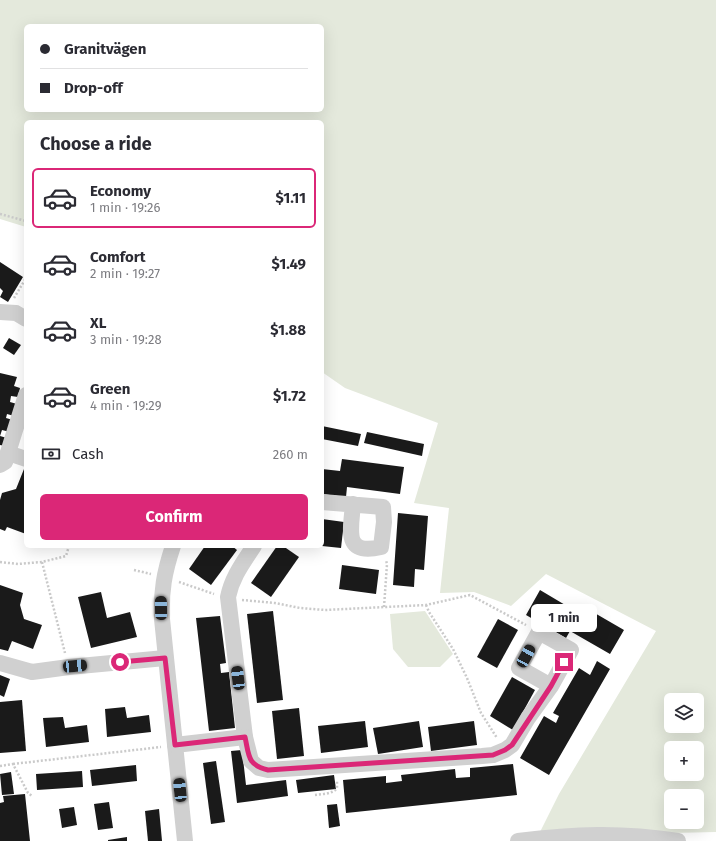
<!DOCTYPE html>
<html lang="en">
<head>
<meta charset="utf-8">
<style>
  body { margin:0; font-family:"Fira Sans",sans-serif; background:#f2f2f3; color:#2b2b33; height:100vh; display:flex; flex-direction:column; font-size:15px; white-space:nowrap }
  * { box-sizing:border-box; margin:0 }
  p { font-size:13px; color:#7c7c81 }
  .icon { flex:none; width:22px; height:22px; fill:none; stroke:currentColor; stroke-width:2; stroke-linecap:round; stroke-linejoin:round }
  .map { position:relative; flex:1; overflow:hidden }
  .drawer { position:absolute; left:24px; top:120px; width:300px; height:428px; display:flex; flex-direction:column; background:#fff; border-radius:6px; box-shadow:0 4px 16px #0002 }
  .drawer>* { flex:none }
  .guide { position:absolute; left:24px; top:24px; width:300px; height:88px; border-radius:6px; box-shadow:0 4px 16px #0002; display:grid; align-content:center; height:88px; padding:0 16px; background:#fff }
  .buttons { position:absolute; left:664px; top:693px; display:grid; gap:8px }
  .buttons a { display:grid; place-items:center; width:40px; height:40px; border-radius:6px; background:#fff; box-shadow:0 4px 16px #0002; font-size:20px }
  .end { position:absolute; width:18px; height:18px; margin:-9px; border:5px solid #db2777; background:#fff; box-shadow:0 0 0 2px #fff }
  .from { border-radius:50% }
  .bubble { position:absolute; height:28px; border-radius:6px; background:#fff; box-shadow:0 4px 16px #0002; font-size:13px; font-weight:700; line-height:28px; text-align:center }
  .car { position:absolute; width:12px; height:24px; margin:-12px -6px; border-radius:5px; box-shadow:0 0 3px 1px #0007; background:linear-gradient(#222 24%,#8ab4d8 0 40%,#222 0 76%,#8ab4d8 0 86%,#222 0) }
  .guide b { display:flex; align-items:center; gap:14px; height:38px; font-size:15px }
  .guide b+b { border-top:1px solid #e1e1e2 }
  .guide i { width:10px; height:10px; background:#2b2b33 }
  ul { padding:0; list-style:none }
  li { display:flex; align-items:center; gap:12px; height:60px; margin:0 8px 6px; padding:0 8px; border:2px solid transparent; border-radius:6px }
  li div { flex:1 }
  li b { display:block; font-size:15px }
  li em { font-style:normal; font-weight:700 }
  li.active { border-color:#db2777 }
  li>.icon { width:36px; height:36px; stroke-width:1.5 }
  h2 { padding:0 16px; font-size:18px; line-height:48px }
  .pay { display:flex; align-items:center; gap:10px; height:44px; padding:0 16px; font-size:15px }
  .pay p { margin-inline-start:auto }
  .button { display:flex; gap:8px; margin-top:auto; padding:8px 16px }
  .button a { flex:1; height:46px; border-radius:6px; background:#db2777; color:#fff; font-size:16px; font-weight:700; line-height:46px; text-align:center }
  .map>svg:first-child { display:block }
  .green { fill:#e4e9dc; fill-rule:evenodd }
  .building { fill:#1a1a1a }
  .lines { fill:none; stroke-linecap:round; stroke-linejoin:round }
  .path { stroke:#cacaca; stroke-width:2.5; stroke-dasharray:2 2; stroke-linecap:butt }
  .minor { stroke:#d0d0d0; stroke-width:16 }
  .route { stroke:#db2777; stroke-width:5 }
</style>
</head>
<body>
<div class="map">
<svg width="716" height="841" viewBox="0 0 716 841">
  <rect width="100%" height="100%" fill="#fff"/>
  <g class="green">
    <path d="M0,0H716V832L538,836L559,794L656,631L546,574L511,606L474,592L440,593L449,508L414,503L438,423L345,388L322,372V122H26V227L0,219ZM26,26H322V110H26ZM671,700H697V726H671ZM671,748H697V774H671ZM671,796H697V822H671Z"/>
    <polygon points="425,611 453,654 440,667 408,667 393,649 390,614"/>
  </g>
  <g class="building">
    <polygon points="0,262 23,277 8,302 0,297 3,291 0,288"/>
    <polygon points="9,338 21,345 14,355 3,348"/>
    <polygon points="0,373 17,377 14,386 20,388 18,397 11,396 10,402 17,404 14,416 7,414 6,418 13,420 10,432 2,430 0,436 7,438 5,446 0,445"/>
    <polygon points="322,426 361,434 358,446 322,439"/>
    <polygon points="367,432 424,444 422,456 364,443"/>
    <polygon points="342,459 404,467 400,494 347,487 346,497 322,494 322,469 340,471"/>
    <polygon points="24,469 26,470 26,534 7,527 5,531 0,529 0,500 2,493 16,489"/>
    <polygon points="398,513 428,516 424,570 415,569 414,587 393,585"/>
    <polygon points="322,519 344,522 341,548 322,546"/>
    <polygon points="205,546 232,546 237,550 211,585 189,569"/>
    <polygon points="277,546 283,546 299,557 271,597 251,583"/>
    <polygon points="342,565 379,570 376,594 339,589"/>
    <polygon points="0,585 23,593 20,605 24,619 42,625 33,649 12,641 8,651 0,649"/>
    <polygon points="540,590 582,615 586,608 624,630 610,654 570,631 566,638 526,615"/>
    <polygon points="101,592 107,618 130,612 137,637 91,648 78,597"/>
    <polygon points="273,611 283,700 257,703 247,614"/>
    <polygon points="220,616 226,663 220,664 221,673 229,672 235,728 209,731 196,618"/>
    <polygon points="498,619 518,630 497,668 477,657"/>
    <polygon points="597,661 610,669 549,775 520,758 544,716 556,723 559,716 553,713 579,668 590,675"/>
    <polygon points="0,675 10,679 4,697 0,695"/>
    <polygon points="512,677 535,690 513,730 490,716"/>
    <polygon points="22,700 26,751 0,753 0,702"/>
    <polygon points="125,707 127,718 149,715 151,732 107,737 105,709"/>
    <polygon points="299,708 304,756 277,759 272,711"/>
    <polygon points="63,717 65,728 87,725 89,742 46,747 43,718"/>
    <polygon points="365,721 368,747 321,753 318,726"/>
    <polygon points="419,721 423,747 378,754 373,728"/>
    <polygon points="474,721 477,745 431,751 428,727"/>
    <polygon points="242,750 246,785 286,780 288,796 237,803 231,751"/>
    <polygon points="216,761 225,822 211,824 203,763"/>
    <polygon points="513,764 517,795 346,813 343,780 386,776 386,783 402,781 401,775 455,769 456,778 470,777 470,768"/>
    <polygon points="136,765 137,781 92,786 90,770"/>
    <polygon points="82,771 83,787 37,790 36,774"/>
    <polygon points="11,772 14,794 2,795 0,774"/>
    <polygon points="334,775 336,789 298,793 296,780"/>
    <polygon points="25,794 30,841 0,841 0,803 4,802 3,796"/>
    <polygon points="109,802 113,828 98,830 94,804"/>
    <polygon points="337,804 340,826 329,828 327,805"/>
    <polygon points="74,807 77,825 62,828 59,809"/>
    <polygon points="159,809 162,841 148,841 145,811"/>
    <polygon points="127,837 127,841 108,841 108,840"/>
  </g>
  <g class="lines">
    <g class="path">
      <polyline points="0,214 26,221"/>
      <polyline points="14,298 26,278"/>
      <polyline points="0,562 18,564 42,562 66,556 69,546"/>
      <polyline points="42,562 65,653"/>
      <polyline points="134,570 151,574"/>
      <polyline points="179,582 214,594"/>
      <polyline points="242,600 275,603 300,608 325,610 426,605 470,595 526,625"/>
      <polyline points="426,605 429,612 453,649 467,678 481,713 497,738"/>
      <polyline points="384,607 387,564 386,560"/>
      <polyline points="13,764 161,747"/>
      <polyline points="0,766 13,764 28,793 32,796"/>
      <path d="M315,795C323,794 333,794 337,788V780"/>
    </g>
    <g class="minor">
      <polyline points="0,312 16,313 26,319"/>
      <polyline points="8,453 26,459"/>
      <polyline points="0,465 5,462 26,395"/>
      <path d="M322,502L383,507L384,522L381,547C343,556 351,530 353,504"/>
      <path d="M173,546C164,573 161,591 162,619L185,841"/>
      <path d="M254,546C243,563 232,577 228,597L245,737L251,761L259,768L268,770L482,756L493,755L505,750L512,745L528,718L551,686L571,650L539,632L519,668L551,686"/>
      <polyline points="0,663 32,672 69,667 165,658"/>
      <polyline points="175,745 245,737"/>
      <path d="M518,841C574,834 621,832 678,841"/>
    </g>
  </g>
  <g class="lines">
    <path class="route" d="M120,662L165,658L175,745L245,737C249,755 247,765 268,770L493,755L505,750L512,745L551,686L564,662"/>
  </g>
</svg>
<div class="buttons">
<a><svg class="icon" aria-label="layers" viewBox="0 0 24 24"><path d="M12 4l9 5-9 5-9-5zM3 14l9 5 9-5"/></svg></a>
<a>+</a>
<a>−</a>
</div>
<i class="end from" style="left:120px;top:662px"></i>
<i class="end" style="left:564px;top:662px"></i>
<div class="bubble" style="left:531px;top:604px;width:66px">1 min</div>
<i class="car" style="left:161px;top:608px;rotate:359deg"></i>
<i class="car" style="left:526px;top:656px;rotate:29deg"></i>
<i class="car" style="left:75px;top:666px;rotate:85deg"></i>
<i class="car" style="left:238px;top:678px;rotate:353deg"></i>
<i class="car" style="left:180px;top:790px;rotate:354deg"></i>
<div class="guide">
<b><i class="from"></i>Granitvägen</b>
<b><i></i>Drop-off</b>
</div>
<section class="drawer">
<h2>Choose a ride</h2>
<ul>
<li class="active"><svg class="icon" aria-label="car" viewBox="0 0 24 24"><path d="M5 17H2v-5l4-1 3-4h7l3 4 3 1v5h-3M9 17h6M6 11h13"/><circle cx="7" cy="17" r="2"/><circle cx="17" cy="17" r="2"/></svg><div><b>Economy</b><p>1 min · 19:26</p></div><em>$1.11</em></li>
<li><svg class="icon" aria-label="car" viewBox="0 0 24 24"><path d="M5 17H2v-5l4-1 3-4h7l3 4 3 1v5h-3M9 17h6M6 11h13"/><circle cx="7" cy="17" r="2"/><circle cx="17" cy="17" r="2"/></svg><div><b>Comfort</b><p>2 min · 19:27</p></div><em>$1.49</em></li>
<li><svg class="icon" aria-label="car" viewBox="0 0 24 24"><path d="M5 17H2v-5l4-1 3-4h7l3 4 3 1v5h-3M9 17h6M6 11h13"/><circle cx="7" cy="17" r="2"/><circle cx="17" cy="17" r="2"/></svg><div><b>XL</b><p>3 min · 19:28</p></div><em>$1.88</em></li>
<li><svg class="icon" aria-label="car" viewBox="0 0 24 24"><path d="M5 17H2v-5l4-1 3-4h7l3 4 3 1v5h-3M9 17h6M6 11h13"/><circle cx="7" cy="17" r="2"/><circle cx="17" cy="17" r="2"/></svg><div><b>Green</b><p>4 min · 19:29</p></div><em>$1.72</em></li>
</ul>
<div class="pay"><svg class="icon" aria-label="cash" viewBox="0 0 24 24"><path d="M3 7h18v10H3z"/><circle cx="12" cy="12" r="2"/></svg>Cash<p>260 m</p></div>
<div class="button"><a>Confirm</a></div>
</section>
</div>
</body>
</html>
